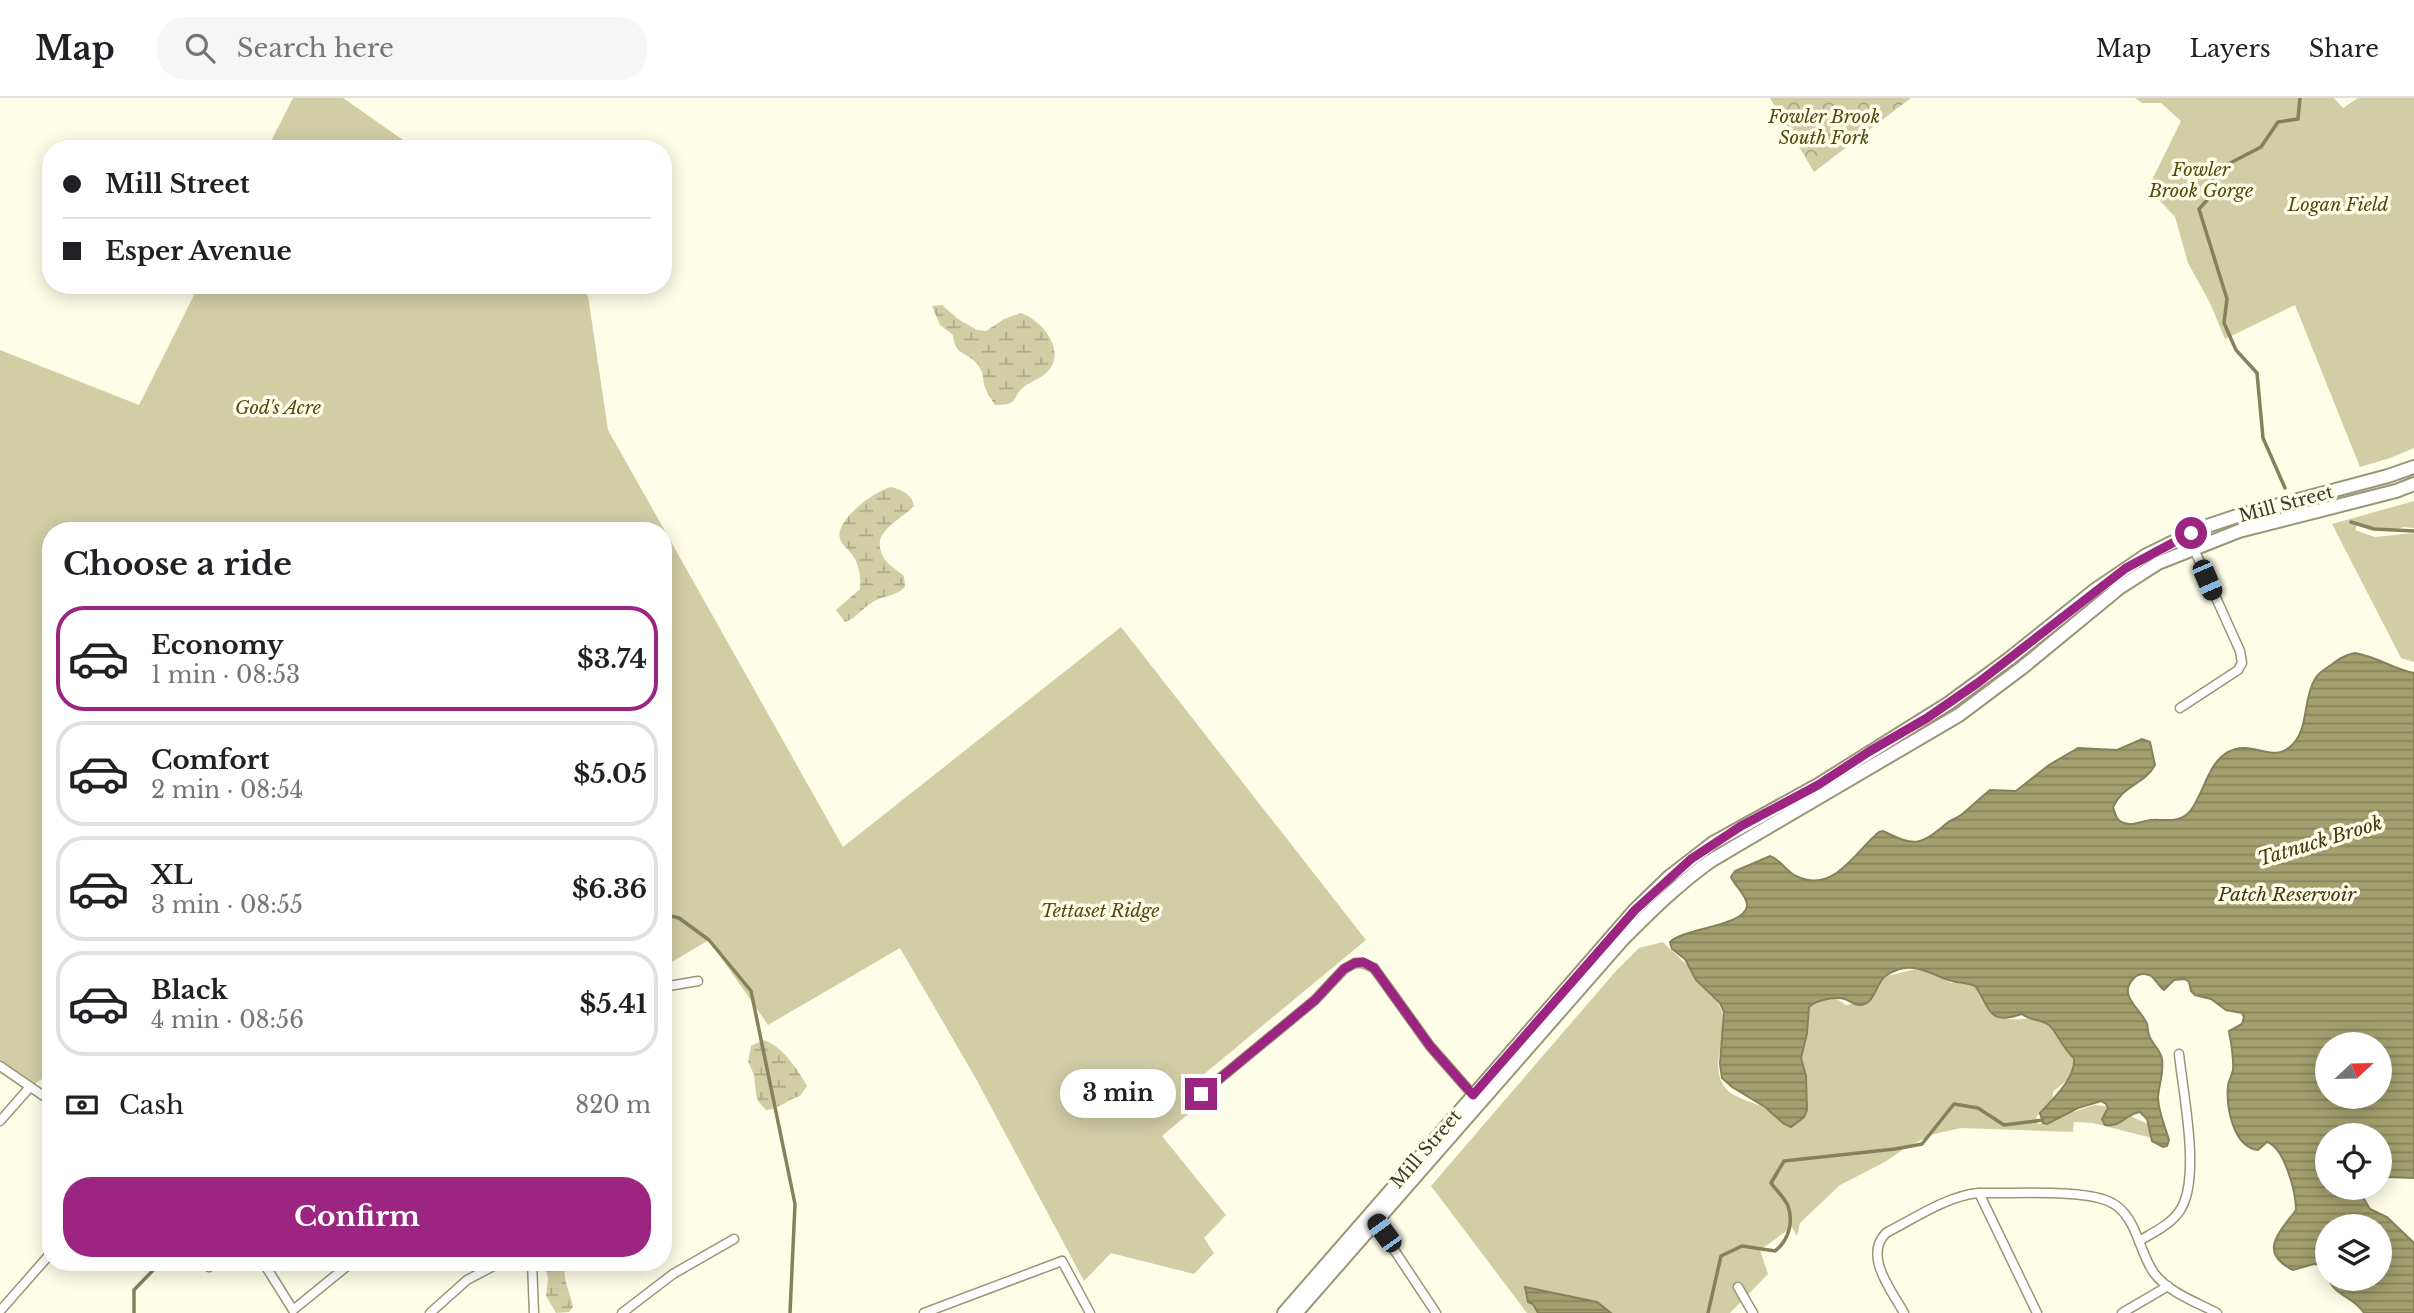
<!DOCTYPE html>
<html lang="en">
<head>
<meta charset="utf-8">
<style>
  body { margin:0; font-family:"Libre Baskerville",serif; background:#f6f6f6; color:#202124; height:100vh; display:flex; flex-direction:column; font-size:26px; white-space:nowrap }
  * { box-sizing:border-box; margin:0 }
  p { font-size:23px; color:#757577 }
  .icon { flex:none; width:38px; height:38px; fill:none; stroke:currentColor; stroke-width:2; stroke-linecap:round; stroke-linejoin:round }
  .map { position:relative; flex:1; overflow:hidden }
  .drawer { position:absolute; left:42px; top:424px; width:630px; height:749px; display:flex; flex-direction:column; background:#fff; border-radius:28px; box-shadow:0 4px 18px #0003 }
  .drawer>* { flex:none }
  .hud { position:absolute; left:42px; top:42px; width:630px; height:154px; border-radius:28px; box-shadow:0 4px 18px #0003; display:grid; align-content:center; height:154px; padding:0 21px; background:#fff }
  .needle { width:46px; rotate:68deg }
  .controls { position:absolute; left:2315px; top:934px; display:grid; gap:14px }
  .controls a { display:grid; place-items:center; width:77px; height:77px; border-radius:50%; background:#fff; box-shadow:0 4px 18px #0003; font-size:35px }
  .end { position:absolute; width:32px; height:32px; margin:-16px; border:9px solid #9b2580; background:#fff; box-shadow:0 0 0 4px #fff }
  .from { border-radius:50% }
  .bubble { position:absolute; height:49px; border-radius:24px; background:#fff; box-shadow:0 4px 18px #0003; font-size:23px; font-weight:700; line-height:49px; text-align:center }
  .car { position:absolute; width:21px; height:42px; margin:-21px -10px; border-radius:9px; box-shadow:0 0 5px 2px #0007; background:linear-gradient(#222 24%,#8ab4d8 0 40%,#222 0 76%,#8ab4d8 0 86%,#222 0) }
  .hud b { display:flex; align-items:center; gap:24px; height:66px; font-size:26px }
  .hud b+b { border-top:2px solid #e0e0e0 }
  .hud i { width:18px; height:18px; background:#202124 }
  ul { padding:0; list-style:none }
  li { display:flex; align-items:center; gap:21px; height:105px; margin:0 14px 10px; padding:0 7px; border:4px solid #e0e0e0; border-radius:28px }
  li div { flex:1 }
  li b { display:block; font-size:26px }
  li em { font-style:normal; font-weight:700 }
  li.on { border-color:#9b2580 }
  li>.icon { width:63px; height:63px; stroke-width:1.5 }
  h2 { padding:0 21px; font-size:32px; line-height:84px }
  .pay { display:flex; align-items:center; gap:18px; height:77px; padding:0 21px; font-size:26px }
  .pay p { margin-inline-start:auto }
  .primary-button { display:flex; gap:14px; margin-top:auto; padding:14px 21px }
  .primary-button a { flex:1; height:80px; border-radius:28px; background:#9b2580; color:#fff; font-size:28px; font-weight:700; line-height:80px; text-align:center }
  header { display:flex; align-items:center; gap:42px; box-sizing:border-box; height:98px; padding:0 35px; background:#fff; border-bottom:2px solid #e0e0e0 }
  header strong { font-size:33px }
  nav { display:flex; gap:38px; margin-inline-start:auto; font-size:24px }
  .search { width:490px; height:63px; background:#f6f6f6; display:flex; align-items:center; gap:18px; box-sizing:border-box; padding:0 24px; border-radius:28px; color:#757577; font-size:26px }
  .map>svg:first-child { display:block }
  .forest { fill:url(#forest-crowns) }
  .wetland { fill:url(#wetland-marsh) }
  .park { fill:#d1cea6 }
  .water { fill:url(#water-rules); stroke:#84815b; stroke-width:2; fill-rule:evenodd }
  .lines { fill:none; stroke-linecap:round; stroke-linejoin:round }
  .stream { stroke:#84815b; stroke-width:3.5 }
  .street-casing { stroke:#999676; stroke-width:11 }
  .secondary-casing { stroke:#999676; stroke-width:16 }
  .street { stroke:#fff; stroke-width:8 }
  .secondary { stroke:#fff; stroke-width:12 }
  .route { stroke:#9b2580; stroke-width:9 }
  .labels { text-anchor:middle; dominant-baseline:central; stroke-width:7; stroke-linejoin:round; paint-order:stroke }
  .park-label { font-size:18px; font-style:italic; fill:#4f4a0e; stroke:#fefde8 }
  .street-label { font-size:18px; fill:#3b3a2d; stroke:#fefde8 }
  .water-label { font-size:19px; font-style:italic; fill:#3e3a12; stroke:#fefde8 }
</style>
</head>
<body>
<header>
<strong>Map</strong>
<div class="search"><svg class="icon" aria-label="search" viewBox="0 0 24 24"><circle cx="10" cy="10" r="6"/><path d="M15 15l6 6"/></svg>Search here</div>
<nav><a>Map</a><a>Layers</a><a>Share</a></nav>
</header>
<div class="map">
<svg width="2414" height="1215" viewBox="0 0 2414 1215">
  <defs>
    <pattern id="forest-crowns" width="20" height="18" patternUnits="userSpaceOnUse" patternTransform="scale(1.75)"><rect width="20" height="18" fill="#d1cea6"/><path d="M2 6a3 3 0 1 1 6 0M12 15a3 3 0 1 1 6 0" fill="none" stroke="#aba888"/></pattern>
    <pattern id="wetland-marsh" width="20" height="14" patternUnits="userSpaceOnUse" patternTransform="scale(1.75)"><rect width="20" height="14" fill="#d1cea6"/><path d="M1 5h8M5 5V1M11 12h8M15 12V8" fill="none" stroke="#aba888"/></pattern>
    <pattern id="water-rules" width="6" height="5" patternUnits="userSpaceOnUse" patternTransform="scale(1.75)"><rect width="6" height="5" fill="#a3a06f"/><path d="M0 2.5h6" fill="none" stroke="#86835c"/></pattern>
  </defs>
  <rect width="100%" height="100%" fill="#fefde8"/>
  <polygon class="forest" points="1770,0 1911,0 1814,74"/>
  <g class="wetland">
    <path d="M942,207L958,221L977,232L986,233L1004,221L1021,215C1041,222 1066,251 1049,272C1044,279 1032,283 1025,288C1010,299 1022,307 995,307C991,300 986,294 984,286C983,281 983,274 980,270C970,253 954,259 953,237L940,227L932,208Z"/>
    <path d="M891,389C902,392 912,396 914,408C899,424 866,435 886,463C891,469 899,473 904,478L905,489C895,499 884,497 873,504C862,510 857,520 845,524L836,512L860,491C861,478 859,464 850,454C846,449 842,447 840,441C834,422 876,392 891,389Z"/>
    <path d="M763,942C782,947 798,972 807,988L800,998C788,1001 778,1012 766,1012L758,1003L756,996L754,977L748,963L751,948Z"/>
    <path d="M543,1164H568C559,1177 571,1194 573,1209L569,1214L556,1215L546,1198L548,1180Z"/>
  </g>
  <g class="park">
    <polygon points="293,0 343,0 416,51 267,51"/>
    <polygon points="2135,0 2334,0 2343,10 2358,0 2414,0 2414,350 2390,360 2360,369 2295,207 2225,241 2210,205 2188,165 2175,119 2148,90 2181,23 2161,5 2142,5"/>
    <polygon points="199,187 579,187 588,198 608,332 843,749 1121,529 1366,842 1180,996 1193,1012 1162,1038 1226,1117 1204,1140 1214,1155 1194,1176 1111,1155 1084,1183 975,979 900,850 768,927 709,842 663,869 663,432 51,432 51,975 30,989 0,968 0,252 139,307"/>
    <polygon points="2414,403 2414,430 2403,429 2393,433 2357,427 2355,432 2375,439 2414,435 2414,564 2401,560 2332,426"/>
    <path d="M1663,844C1683,865 1713,886 1722,914C1729,938 1709,966 1724,988C1731,999 1749,1003 1761,1008C1771,1013 1779,1020 1786,1028C1819,1014 1803,990 1801,965C1799,948 1803,930 1805,914L1816,904L1835,900L1846,907L1858,905L1887,878L1916,871L1928,873L1951,885L1972,884L2006,920C2017,924 2029,918 2039,922C2052,927 2084,961 2075,975C2071,980 2058,989 2053,994L2052,1005L2036,1019L2038,1026L2094,1007L2110,1009L2148,1026L2152,1040L2093,1025L2074,1024L2073,1034L1961,1030L1934,1036L1908,1048L1885,1064L1840,1087L1800,1125L1797,1138L1792,1129L1760,1152L1768,1176L1730,1215H1527L1431,1088L1615,874L1639,850Z"/>
  </g>
  <g class="water">
    <path d="M2355,555C2378,559 2393,571 2414,575V1080L2388,1079L2380,1082V1038H2328V1090H2366L2364,1101L2370,1111L2387,1119L2414,1145V1215H2364C2355,1199 2334,1198 2329,1181H2380V1129H2328L2327,1171L2324,1167L2314,1166L2293,1172C2257,1154 2280,1134 2296,1112C2296,1095 2285,1050 2267,1044L2258,1052C2233,1049 2226,1009 2228,987C2229,982 2232,977 2233,972C2234,959 2231,945 2229,933L2242,926L2244,919L2242,915L2226,912L2211,901L2195,897L2191,893L2189,884L2185,881L2174,882L2164,892C2158,888 2155,879 2149,877C2143,875 2138,876 2134,880C2118,896 2137,908 2145,922C2149,927 2147,932 2149,937C2152,946 2160,951 2162,961C2164,975 2159,986 2158,999C2158,1013 2165,1028 2169,1042L2167,1048L2163,1049L2152,1043L2147,1021L2140,1014C2126,1016 2120,1030 2105,1027L2102,1021L2108,1010L2106,1006L2101,1003L2078,1010L2047,1026L2043,1025L2040,1015C2053,1001 2076,980 2074,960C2063,951 2057,934 2049,927C2041,921 2030,923 2022,916C1986,928 1991,909 1975,888C1965,884 1953,885 1943,880C1924,872 1908,863 1887,877C1875,884 1876,907 1859,907C1854,907 1850,903 1845,901C1835,898 1816,902 1809,909L1807,935L1801,960L1806,978L1807,1012L1804,1019L1791,1029L1784,1026L1765,1009L1732,989L1722,980L1720,966L1724,914L1720,905L1696,882L1685,861L1672,851L1670,844C1684,830 1745,828 1747,808C1748,799 1735,788 1731,779L1735,773L1770,758C1781,762 1786,773 1796,778C1834,797 1856,752 1879,734L1883,733C1915,749 1920,748 1947,725C1951,721 1956,721 1961,717C1971,709 1980,700 1990,692L2016,693L2049,667L2078,650L2117,652L2142,641L2150,644L2155,667C2144,687 2124,686 2113,709C2115,714 2115,720 2120,723C2129,730 2141,723 2151,722C2165,721 2180,726 2191,712C2204,695 2208,665 2228,654C2253,640 2273,668 2293,646C2309,629 2303,600 2315,581C2318,575 2326,570 2331,567C2339,561 2345,557 2355,555ZM2328,947H2380V999H2328Z"/>
    <polygon points="1525,1189 1597,1204 1611,1215 1538,1215 1533,1206 1528,1204"/>
  </g>
  <g class="lines">
    <g class="stream">
      <polyline points="2285,390 2263,340 2257,275 2236,252 2224,225 2227,201 2199,111 2210,99 2213,74 2261,49 2278,24 2298,21 2300,0"/>
      <polyline points="2351,424 2374,431 2414,433"/>
      <polyline points="663,816 679,820 709,842 751,893 795,1106 790,1215"/>
      <polyline points="134,1215 134,1192 161,1164"/>
      <path d="M1708,1215L1721,1158L1742,1148L1775,1153C1788,1143 1794,1125 1788,1108C1785,1100 1776,1092 1771,1085L1784,1063L1895,1051L1922,1046L1954,1006L1978,1010L2004,1027L2043,1022"/>
    </g>
    <defs>
      <g id="street">
        <polyline points="2180,610 2238,572 2242,565 2240,553 2194,451"/>
        <polyline points="663,889 698,883"/>
        <polyline points="0,968 51,1003"/>
        <polyline points="1201,996 1315,902 1344,871 1355,865 1363,865 1374,870 1430,948 1473,997"/>
        <polyline points="0,1023 30,989"/>
        <polyline points="1979,1095 2037,1215"/>
        <polyline points="1375,1123 1436,1215"/>
        <path d="M2139,1143C2154,1134 2174,1125 2182,1109C2200,1075 2183,995 2179,956"/>
        <polyline points="263,1164 293,1212 352,1164"/>
        <polyline points="532,1164 534,1215"/>
        <polyline points="209,1169 213,1164"/>
        <polyline points="1738,1189 1753,1215"/>
        <polyline points="0,1213 51,1155"/>
        <polyline points="430,1215 467,1182 501,1164"/>
        <polyline points="622,1215 673,1176 734,1141"/>
        <polyline points="924,1215 1062,1163 1090,1215"/>
        <path d="M1904,1215C1892,1193 1863,1158 1886,1135C1913,1121 1949,1097 1979,1095C2013,1096 2079,1091 2108,1103C2137,1115 2138,1153 2154,1175C2168,1194 2196,1204 2217,1215"/>
        <polyline points="2122,1215 2168,1188"/>
      </g>
      <g id="secondary">
        <polyline points="1284,1215 1635,812 1669,779 1713,745 1818,687 1949,605 2009,561 2095,492 2145,458 2204,429 2234,419 2388,378 2414,369"/>
        <path d="M1296,1215L1622,842C1651,813 1678,786 1712,762L1959,617L2023,569L2119,490L2158,465L2239,433L2396,393L2414,386"/>
      </g>
    </defs>
    <use href="#street" class="street-casing"/>
    <use href="#secondary" class="secondary-casing"/>
    <use href="#street" class="street"/>
    <use href="#secondary" class="secondary"/>
  </g>
  <g class="lines">
    <polyline class="route" points="1201,996 1315,902 1344,871 1355,865 1363,864 1374,870 1430,948 1473,997 1635,812 1691,761 1741,728 1818,687 1870,653 1927,620 1979,584 2126,470 2191,435"/>
  </g>
  <g class="labels">
    <g class="park-label">
      <text x="1824" y="19">Fowler Brook<tspan x="1824" dy="21">South Fork</tspan></text>
      <text x="2201" y="72">Fowler<tspan x="2201" dy="21">Brook Gorge</tspan></text>
      <text x="2338" y="107">Logan Field</text>
      <text x="278" y="310">God's Acre</text>
      <text x="1100" y="813">Tettaset Ridge</text>
    </g>
    <g class="street-label">
      <text transform="translate(2286 406) rotate(-15)">Mill Street</text>
      <text transform="translate(1426 1051) rotate(-49)">Mill Street</text>
    </g>
    <g class="water-label">
      <text transform="translate(2320 743) rotate(-17)">Tatnuck Brook</text>
      <text x="2287" y="796">Patch Reservoir</text>
    </g>
  </g>
</svg>
<div class="controls">
<a><svg class="needle" viewBox="-14 -14 28 28"><path d="M0-13l5 13h-10z" fill="#e53935"/><path d="M0 13l5-13h-10z" fill="#757577"/></svg></a>
<a><svg class="icon" aria-label="locate" viewBox="0 0 24 24"><circle cx="12" cy="12" r="6"/><path d="M12 2v4M12 18v4M2 12h4M18 12h4"/></svg></a>
<a><svg class="icon" aria-label="layers" viewBox="0 0 24 24"><path d="M12 4l9 5-9 5-9-5zM3 14l9 5 9-5"/></svg></a>
</div>
<i class="end from" style="left:2191px;top:435px"></i>
<i class="end" style="left:1201px;top:996px"></i>
<div class="bubble" style="left:1060px;top:971px;width:116px">3 min</div>
<i class="car" style="left:2207px;top:482px;rotate:157deg"></i>
<i class="car" style="left:1384px;top:1135px;rotate:324deg"></i>
<div class="hud">
<b><i class="from"></i>Mill Street</b>
<b><i></i>Esper Avenue</b>
</div>
<section class="drawer">
<h2>Choose a ride</h2>
<ul>
<li class="on"><svg class="icon" aria-label="car" viewBox="0 0 24 24"><path d="M5 17H2v-5l4-1 3-4h7l3 4 3 1v5h-3M9 17h6M6 11h13"/><circle cx="7" cy="17" r="2"/><circle cx="17" cy="17" r="2"/></svg><div><b>Economy</b><p>1 min · 08:53</p></div><em>$3.74</em></li>
<li><svg class="icon" aria-label="car" viewBox="0 0 24 24"><path d="M5 17H2v-5l4-1 3-4h7l3 4 3 1v5h-3M9 17h6M6 11h13"/><circle cx="7" cy="17" r="2"/><circle cx="17" cy="17" r="2"/></svg><div><b>Comfort</b><p>2 min · 08:54</p></div><em>$5.05</em></li>
<li><svg class="icon" aria-label="car" viewBox="0 0 24 24"><path d="M5 17H2v-5l4-1 3-4h7l3 4 3 1v5h-3M9 17h6M6 11h13"/><circle cx="7" cy="17" r="2"/><circle cx="17" cy="17" r="2"/></svg><div><b>XL</b><p>3 min · 08:55</p></div><em>$6.36</em></li>
<li><svg class="icon" aria-label="car" viewBox="0 0 24 24"><path d="M5 17H2v-5l4-1 3-4h7l3 4 3 1v5h-3M9 17h6M6 11h13"/><circle cx="7" cy="17" r="2"/><circle cx="17" cy="17" r="2"/></svg><div><b>Black</b><p>4 min · 08:56</p></div><em>$5.41</em></li>
</ul>
<div class="pay"><svg class="icon" aria-label="cash" viewBox="0 0 24 24"><path d="M3 7h18v10H3z"/><circle cx="12" cy="12" r="2"/></svg>Cash<p>820 m</p></div>
<div class="primary-button"><a>Confirm</a></div>
</section>
</div>
</body>
</html>
